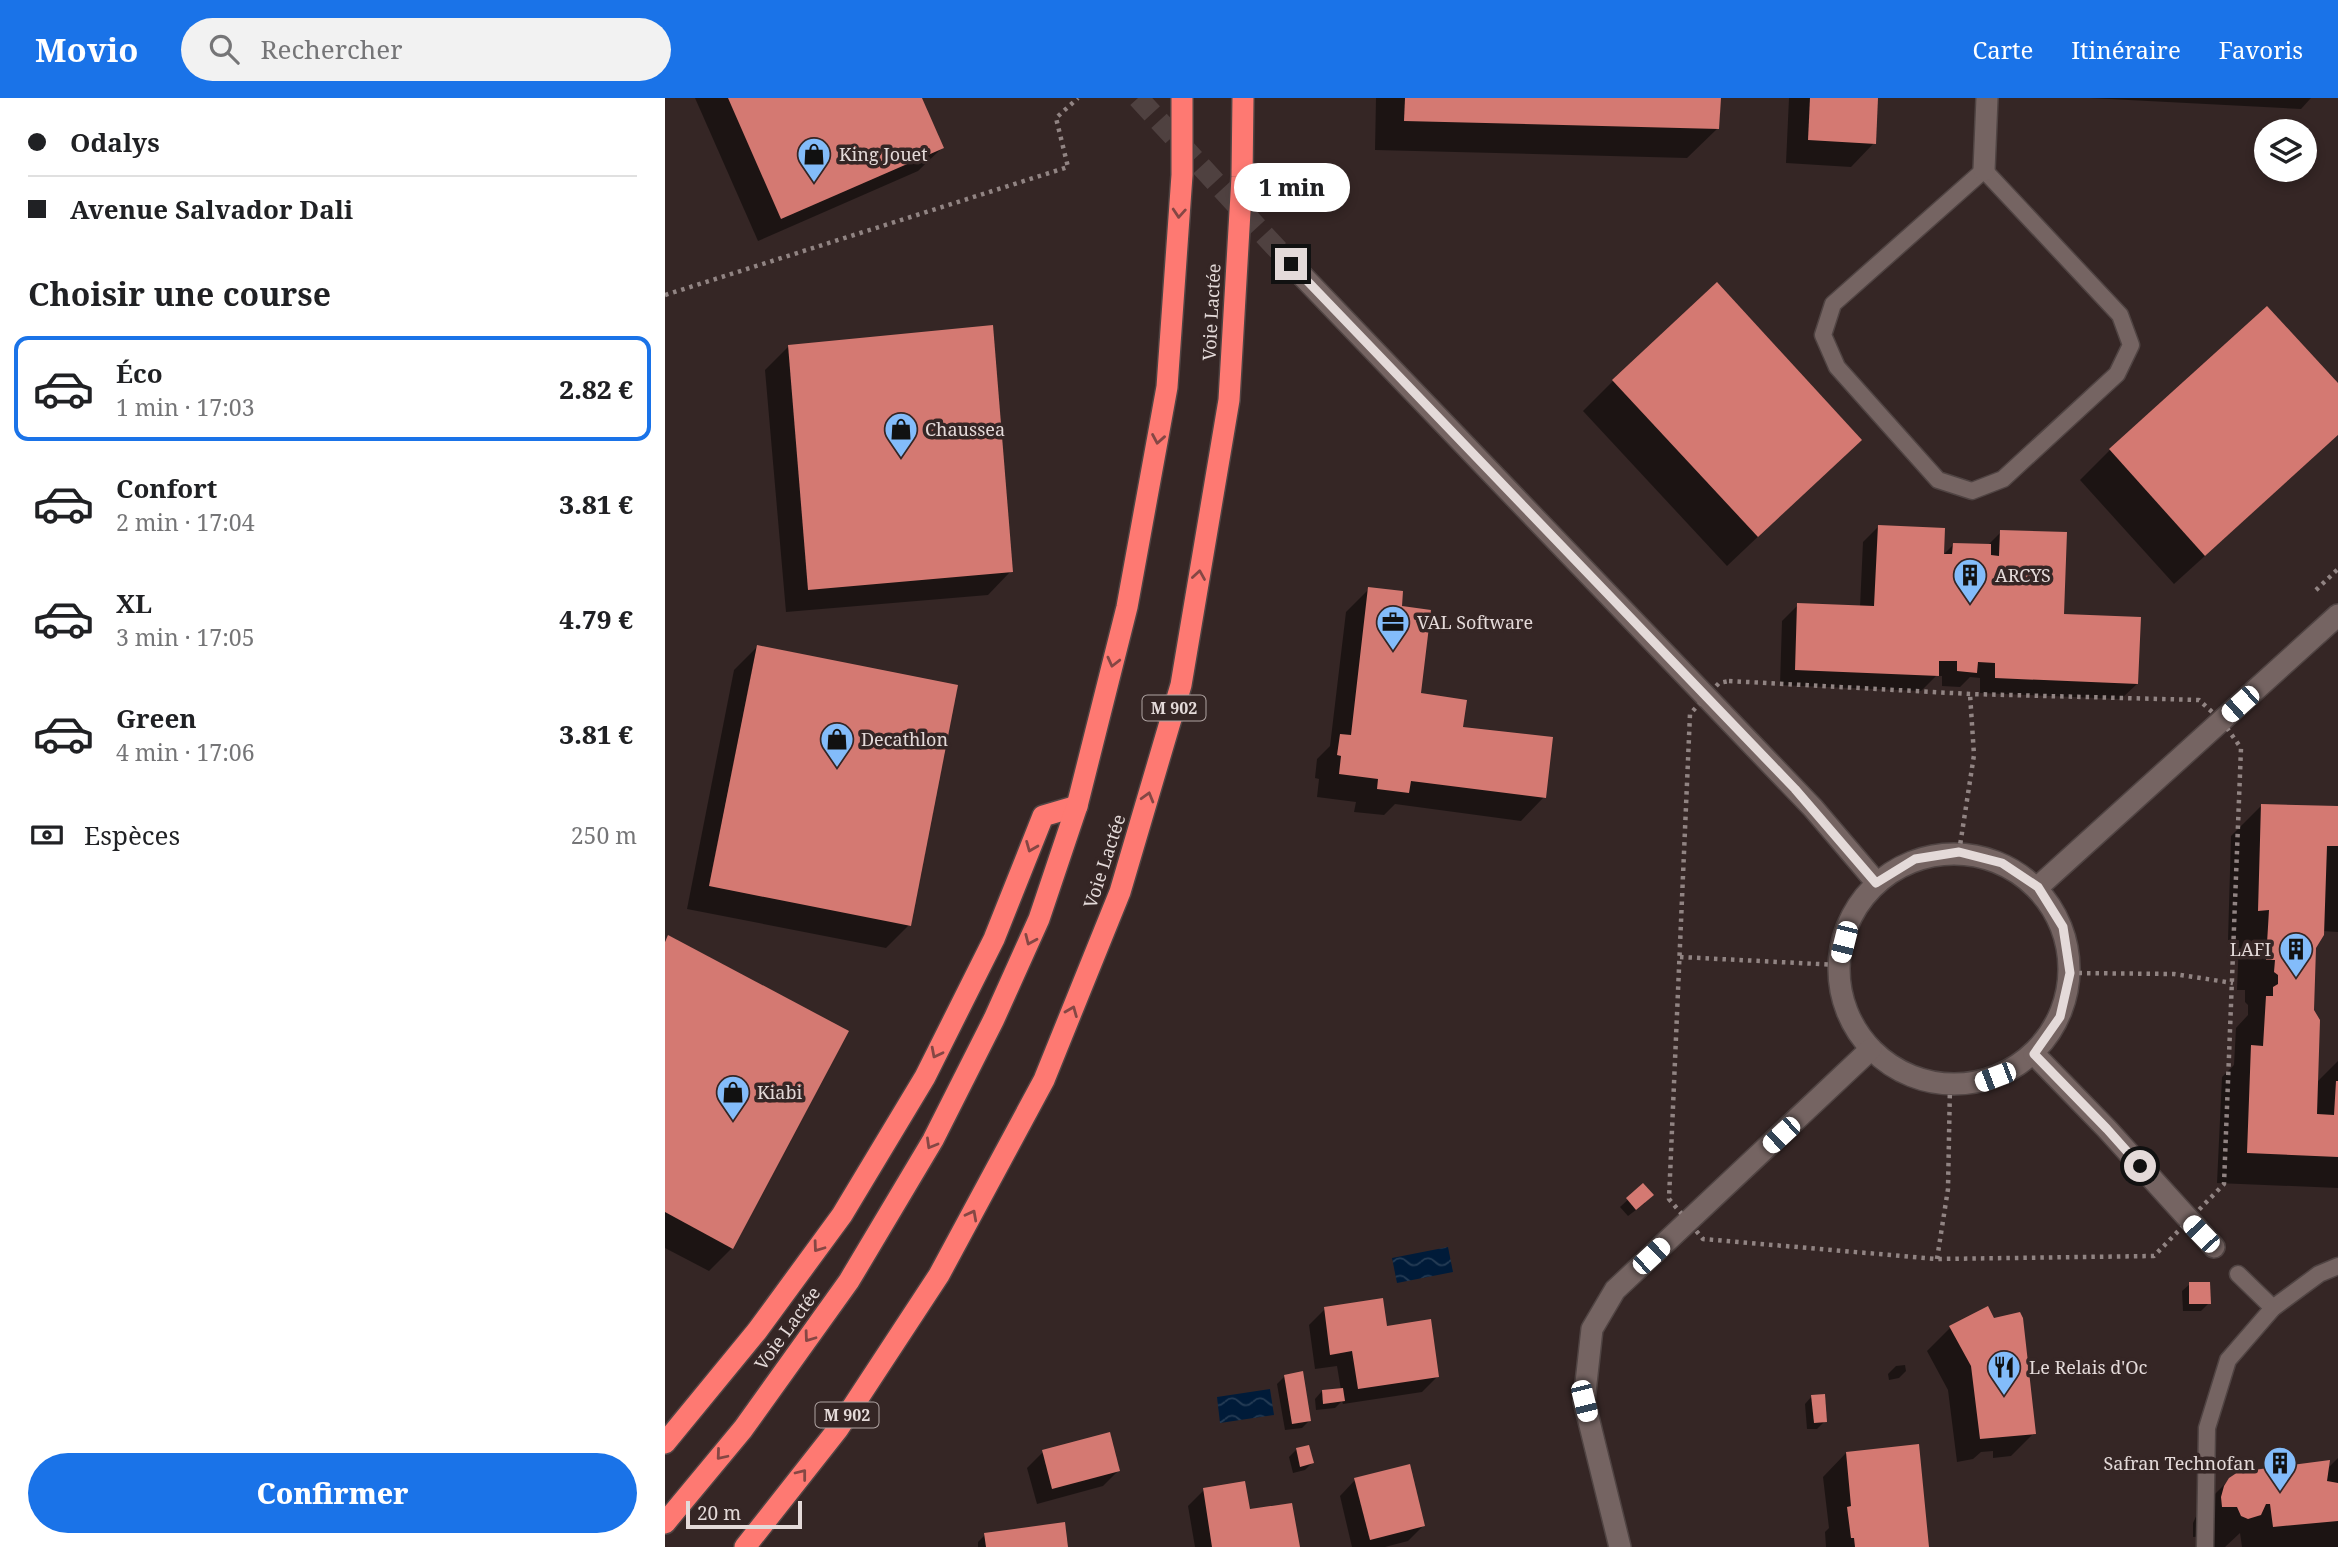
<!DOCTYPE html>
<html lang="fr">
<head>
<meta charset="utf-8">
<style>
  body { margin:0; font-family:"Noto Serif",serif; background:#f2f2f2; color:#202124; height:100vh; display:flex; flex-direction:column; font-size:26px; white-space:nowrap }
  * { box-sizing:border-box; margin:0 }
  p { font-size:23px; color:#757577 }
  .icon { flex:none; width:38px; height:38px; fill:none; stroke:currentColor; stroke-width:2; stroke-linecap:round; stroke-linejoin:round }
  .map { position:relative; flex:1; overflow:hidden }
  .sheet { display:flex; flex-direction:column; background:#fff; width:665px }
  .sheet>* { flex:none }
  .hud { display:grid; align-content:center; height:154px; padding:0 28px; background:#fff }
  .buttons { position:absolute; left:1589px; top:21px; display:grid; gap:14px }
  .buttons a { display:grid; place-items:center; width:63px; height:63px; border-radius:50%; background:#fff; box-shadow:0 4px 10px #0003; font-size:35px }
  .scale { position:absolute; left:21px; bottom:18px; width:116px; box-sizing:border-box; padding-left:7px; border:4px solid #e4dad9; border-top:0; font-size:19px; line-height:24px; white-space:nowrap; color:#e4dad9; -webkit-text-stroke:5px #352625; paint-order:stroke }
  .end { position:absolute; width:32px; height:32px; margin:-16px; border:9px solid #e4dad9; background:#111; box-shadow:0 0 0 4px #111 }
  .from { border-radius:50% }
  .bubble { position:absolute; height:49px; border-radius:24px; background:#fff; box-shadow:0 4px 10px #0003; font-size:23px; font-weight:800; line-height:49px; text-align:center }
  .car { position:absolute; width:21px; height:42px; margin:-21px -10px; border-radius:9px; box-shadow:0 0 5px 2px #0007; background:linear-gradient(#fff 24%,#345 0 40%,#fff 0 76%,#345 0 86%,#fff 0) }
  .hud b { display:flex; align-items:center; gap:24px; height:66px; font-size:26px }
  .hud b+b { border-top:2px solid #e0e0e0 }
  .hud i { width:18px; height:18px; background:#202124 }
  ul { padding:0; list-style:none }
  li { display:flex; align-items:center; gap:21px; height:105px; margin:0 14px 10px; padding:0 14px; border:4px solid transparent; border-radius:14px }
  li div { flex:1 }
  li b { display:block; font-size:26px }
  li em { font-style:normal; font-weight:800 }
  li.selected { border-color:#1a73e8 }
  li>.icon { width:63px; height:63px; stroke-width:1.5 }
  h2 { padding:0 28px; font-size:32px; line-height:84px }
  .pay { display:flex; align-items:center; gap:18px; height:77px; padding:0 28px; font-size:26px }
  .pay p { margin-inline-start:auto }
  .cta { display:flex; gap:14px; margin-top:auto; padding:14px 28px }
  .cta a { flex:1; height:80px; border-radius:42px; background:#1a73e8; color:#fff; font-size:28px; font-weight:800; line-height:80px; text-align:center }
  header { display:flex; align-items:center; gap:42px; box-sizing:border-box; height:98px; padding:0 35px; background:#1a73e8; color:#fff }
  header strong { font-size:33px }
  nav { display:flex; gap:38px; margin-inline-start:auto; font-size:24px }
  .search { width:490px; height:63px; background:#f2f2f2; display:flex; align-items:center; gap:18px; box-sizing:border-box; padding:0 24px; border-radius:38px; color:#757577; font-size:26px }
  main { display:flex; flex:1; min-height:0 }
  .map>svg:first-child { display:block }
  .water { fill:url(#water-waves) }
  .shadow { fill:#0007 }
  .building { fill:#d47972 }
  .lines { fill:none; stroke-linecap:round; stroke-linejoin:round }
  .street-tunnel { stroke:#4f4140; stroke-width:21; stroke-dasharray:21 10; stroke-linecap:butt }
  .lane-casing { stroke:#504443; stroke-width:19 }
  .street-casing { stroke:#504443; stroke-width:24 }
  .highway-casing { stroke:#504443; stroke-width:24 }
  .path { stroke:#918483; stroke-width:4.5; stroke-dasharray:3.5 5; stroke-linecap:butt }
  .lane { stroke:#756462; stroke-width:16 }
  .street { stroke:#756462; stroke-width:21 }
  .highway { stroke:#fe7972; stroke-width:21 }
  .oneway { stroke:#854744 }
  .route { stroke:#e4dad9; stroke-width:9 }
  .labels { text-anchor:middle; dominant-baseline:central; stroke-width:7; stroke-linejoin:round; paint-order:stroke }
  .shield { fill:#352625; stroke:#b0a4a3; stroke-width:2 }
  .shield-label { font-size:16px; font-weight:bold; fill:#e4dad9 }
  .poi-label { font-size:18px; fill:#e4dad9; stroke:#352625; text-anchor:start }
  .street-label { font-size:18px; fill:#e4dad9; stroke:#352625 }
</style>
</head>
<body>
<header>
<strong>Movio</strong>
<div class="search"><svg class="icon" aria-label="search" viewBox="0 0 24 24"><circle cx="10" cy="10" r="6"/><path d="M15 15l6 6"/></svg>Rechercher</div>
<nav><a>Carte</a><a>Itinéraire</a><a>Favoris</a></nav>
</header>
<main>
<section class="sheet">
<div class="hud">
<b><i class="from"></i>Odalys</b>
<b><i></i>Avenue Salvador Dali</b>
</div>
<h2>Choisir une course</h2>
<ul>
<li class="selected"><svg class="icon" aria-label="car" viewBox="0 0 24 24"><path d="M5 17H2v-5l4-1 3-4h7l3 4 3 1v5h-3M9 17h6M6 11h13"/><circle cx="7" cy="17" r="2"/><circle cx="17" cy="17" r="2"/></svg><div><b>Éco</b><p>1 min · 17:03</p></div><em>2.82 €</em></li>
<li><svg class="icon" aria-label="car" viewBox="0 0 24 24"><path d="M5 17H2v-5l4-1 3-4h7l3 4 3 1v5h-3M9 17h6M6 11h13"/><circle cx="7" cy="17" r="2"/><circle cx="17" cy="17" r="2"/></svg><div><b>Confort</b><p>2 min · 17:04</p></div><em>3.81 €</em></li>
<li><svg class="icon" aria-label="car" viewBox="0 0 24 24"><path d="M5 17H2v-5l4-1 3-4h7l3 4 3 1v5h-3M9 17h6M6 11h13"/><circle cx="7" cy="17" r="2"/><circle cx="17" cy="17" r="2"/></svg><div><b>XL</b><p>3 min · 17:05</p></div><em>4.79 €</em></li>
<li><svg class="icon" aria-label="car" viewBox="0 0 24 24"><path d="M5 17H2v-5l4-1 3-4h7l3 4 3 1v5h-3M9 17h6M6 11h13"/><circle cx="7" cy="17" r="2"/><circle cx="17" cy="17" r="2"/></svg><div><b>Green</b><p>4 min · 17:06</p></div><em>3.81 €</em></li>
</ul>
<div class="pay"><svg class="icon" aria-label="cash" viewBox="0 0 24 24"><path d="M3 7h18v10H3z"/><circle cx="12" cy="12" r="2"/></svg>Espèces<p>250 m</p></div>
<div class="cta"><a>Confirmer</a></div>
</section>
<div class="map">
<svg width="1673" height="1449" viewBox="0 0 1673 1449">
  <defs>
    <pattern id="water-waves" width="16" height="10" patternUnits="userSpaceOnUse" patternTransform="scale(1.75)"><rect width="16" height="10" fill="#001b39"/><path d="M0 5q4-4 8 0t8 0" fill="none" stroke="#253c55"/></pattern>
  </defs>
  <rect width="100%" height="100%" fill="#352625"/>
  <g class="water">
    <polygon points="783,1149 788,1174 732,1185 727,1160"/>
    <polygon points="605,1291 609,1317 555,1325 552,1299"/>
  </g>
  <g class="shadow">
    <polygon points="30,0 255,0 277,50 253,73 93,143"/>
    <polygon points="711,0 1054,0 1053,30 1022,60 710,52"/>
    <polygon points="1124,0 1212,0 1209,45 1186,69 1121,65"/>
    <polygon points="1425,0 1646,0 1636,11"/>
    <polygon points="123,249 346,473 323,497 121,514 100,272"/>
    <polygon points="948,283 1195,342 1062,468 918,313"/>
    <polygon points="1673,288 1673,337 1509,486 1415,382 1445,352"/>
    <polygon points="1214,428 1277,458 1289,446 1322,448 1336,434 1397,517 1472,586 1456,601 1315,595 1315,580 1305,579 1295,589 1277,588 1277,578 1271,578 1256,593 1115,587 1117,523 1133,507 1195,509 1198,444"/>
    <polygon points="704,491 735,509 753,601 796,629 879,699 856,723 730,706 719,717 689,714 691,704 652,699 654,681 650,680 652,661 665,648 681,514"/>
    <polygon points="92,549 244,827 221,850 22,811 69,572"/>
    <polygon points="1596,708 1673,710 1673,834 1657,833 1649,849 1647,913 1651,985 1673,963 1673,1090 1552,1085 1557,979 1569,967 1571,930 1583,917 1583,907 1580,904 1580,892 1572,892 1574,842 1563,842 1566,738"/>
    <polygon points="4,840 67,1150 44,1173 0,1150 0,843"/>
    <polygon points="978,1088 980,1105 963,1118 955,1109"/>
    <polygon points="1525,1186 1544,1205 1536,1213 1518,1213 1517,1193"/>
    <polygon points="660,1211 720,1230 773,1278 757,1294 678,1306 677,1303 670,1310 651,1312 650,1301 657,1293 676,1292 672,1268 650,1271 644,1227"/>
    <polygon points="1322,1211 1369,1335 1346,1358 1328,1360 1328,1353 1316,1354 1308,1361 1292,1364 1283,1292 1262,1253 1285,1230"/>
    <polygon points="1240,1267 1241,1273 1234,1280 1224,1282 1223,1276 1231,1268"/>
    <polygon points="620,1278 644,1323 637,1330 620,1332 612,1286"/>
    <polygon points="1147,1298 1160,1323 1152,1331 1142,1331 1140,1306"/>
    <polygon points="632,1351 647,1365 640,1372 628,1375 624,1359"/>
    <polygon points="378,1354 453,1373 438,1388 372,1406 362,1370"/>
    <polygon points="1181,1355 1262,1449 1161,1449 1160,1434 1164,1430 1158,1379"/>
    <polygon points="1673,1360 1673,1449 1577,1449 1575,1435 1560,1449 1549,1449 1541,1438 1528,1439 1528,1425 1534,1412 1565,1381 1662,1371"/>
    <polygon points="690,1382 758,1428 743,1443 720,1449 687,1449 675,1398"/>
    <polygon points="539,1392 583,1411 633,1449 530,1449 523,1408"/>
    <polygon points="320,1437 402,1449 313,1449 313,1444"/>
  </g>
  <g class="building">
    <polygon points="63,0 257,0 279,50 116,121"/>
    <polygon points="740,0 1056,0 1054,31 739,23"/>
    <polygon points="1145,0 1213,0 1211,46 1143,42"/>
    <polygon points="1052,184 1197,342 1093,439 947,282"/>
    <polygon points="1602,208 1673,285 1673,337 1540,458 1444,351"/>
    <polygon points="328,227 348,474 143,492 123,247"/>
    <polygon points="1213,427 1280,430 1279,456 1287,456 1288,445 1326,446 1326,457 1334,458 1335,432 1402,434 1399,516 1476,519 1473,586 1330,580 1330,565 1313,564 1312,575 1292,573 1292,563 1274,563 1274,578 1130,572 1132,505 1209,508"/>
    <polygon points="703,489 738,493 737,508 766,512 756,595 802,602 798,629 888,639 881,700 746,683 744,695 712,691 713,681 674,676 676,658 672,657 675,636 686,637"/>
    <polygon points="92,547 293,587 246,828 44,788"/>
    <polygon points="1596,706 1673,708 1673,748 1662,748 1659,837 1651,850 1649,912 1655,922 1652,1016 1669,1017 1671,983 1673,983 1673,1059 1582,1055 1586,947 1598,948 1601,898 1608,898 1608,889 1613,886 1613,877 1609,874 1610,862 1601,862 1604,812 1593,813"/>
    <polygon points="3,837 184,933 68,1151 0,1114 0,844"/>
    <polygon points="978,1085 989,1097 971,1112 961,1100"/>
    <polygon points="1524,1184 1545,1184 1546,1206 1524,1206"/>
    <polygon points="718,1200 722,1228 766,1221 774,1279 693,1291 687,1253 665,1257 659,1209"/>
    <polygon points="1323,1208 1329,1220 1355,1214 1358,1220 1371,1336 1315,1341 1306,1268 1284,1228"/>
    <polygon points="638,1273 646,1323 627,1326 619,1277"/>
    <polygon points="678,1290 680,1303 658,1306 657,1292"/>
    <polygon points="1160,1296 1162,1324 1149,1325 1146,1297"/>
    <polygon points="445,1334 455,1373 387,1391 377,1352"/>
    <polygon points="1254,1346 1264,1449 1190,1449 1189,1440 1186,1440 1182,1409 1186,1408 1181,1354"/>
    <polygon points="644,1347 649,1365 635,1369 631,1350"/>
    <polygon points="1665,1362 1662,1383 1673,1385 1673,1423 1608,1429 1605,1406 1601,1406 1596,1417 1583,1421 1576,1418 1572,1409 1557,1409 1556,1399 1559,1388 1564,1380 1573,1374"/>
    <polygon points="745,1366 760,1428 705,1442 689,1380"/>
    <polygon points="580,1383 585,1411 627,1405 635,1449 547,1449 538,1390"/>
    <polygon points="400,1424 403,1449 321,1449 319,1435"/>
  </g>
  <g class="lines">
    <polyline class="street-tunnel" points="473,0 626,166"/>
    <defs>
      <g id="lane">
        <polygon points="1319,72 1455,217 1466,247 1452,276 1338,381 1307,393 1273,382 1172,269 1158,237 1168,206"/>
        <polyline points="1573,1176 1608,1210"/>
        <polyline points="1540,1449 1542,1330 1563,1262 1608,1210 1654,1176 1673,1168"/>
      </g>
      <g id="street">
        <polyline points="1319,72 1322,0"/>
        <polyline points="626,166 1148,710 1211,784"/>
        <circle cx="1289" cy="871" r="115"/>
        <polyline points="1373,789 1673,517"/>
        <polyline points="1369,956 1442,1031 1549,1149"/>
        <polyline points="955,1449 919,1303 927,1231 950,1192 1206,951"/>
      </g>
      <g id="highway">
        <polyline points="0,1345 92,1233 177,1117 260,979 329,841 378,718 412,708"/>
        <polyline points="0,1425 78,1331 184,1183 268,1042 329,921 374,821 412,708 462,509 502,289 517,77 517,0"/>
        <polyline points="80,1449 173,1331 274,1177 379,982 455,794 516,587 564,302 577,79 578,0"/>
      </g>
    </defs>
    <use href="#lane" class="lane-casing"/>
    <use href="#street" class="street-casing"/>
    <use href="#highway" class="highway-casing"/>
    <g class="path">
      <polyline points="0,197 403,69 391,20 413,0"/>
      <polyline points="1651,492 1673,471"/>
      <polygon points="1064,583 1305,596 1534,602 1557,623 1576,650 1559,1086 1489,1158 1272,1161 1038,1141 1004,1101 1025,616 1054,585"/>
      <polyline points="1294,754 1309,657 1305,596"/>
      <polyline points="1015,859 1173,867"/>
      <polyline points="1405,875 1509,876 1568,885"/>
      <polyline points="1272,1161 1283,1091 1285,987"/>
    </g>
    <use href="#lane" class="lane"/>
    <use href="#street" class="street"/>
    <use href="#highway" class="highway"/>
  </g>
  <defs><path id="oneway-chevron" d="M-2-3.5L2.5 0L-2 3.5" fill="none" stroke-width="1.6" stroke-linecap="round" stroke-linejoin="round" transform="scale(1.75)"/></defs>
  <g class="oneway">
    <use href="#oneway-chevron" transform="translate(514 115) rotate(94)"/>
    <use href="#oneway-chevron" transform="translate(493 341) rotate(100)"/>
    <use href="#oneway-chevron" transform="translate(534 477) rotate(-81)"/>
    <use href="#oneway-chevron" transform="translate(448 564) rotate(104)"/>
    <use href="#oneway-chevron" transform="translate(483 699) rotate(-74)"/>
    <use href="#oneway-chevron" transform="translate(366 749) rotate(112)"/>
    <use href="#oneway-chevron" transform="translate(365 842) rotate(114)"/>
    <use href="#oneway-chevron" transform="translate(407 913) rotate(-68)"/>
    <use href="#oneway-chevron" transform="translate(271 955) rotate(117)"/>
    <use href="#oneway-chevron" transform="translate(266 1046) rotate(120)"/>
    <use href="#oneway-chevron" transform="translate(307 1117) rotate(-62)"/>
    <use href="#oneway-chevron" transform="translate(153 1149) rotate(126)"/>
    <use href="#oneway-chevron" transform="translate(144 1239) rotate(126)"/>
    <use href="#oneway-chevron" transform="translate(56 1357) rotate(130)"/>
    <use href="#oneway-chevron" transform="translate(137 1376) rotate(-52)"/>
  </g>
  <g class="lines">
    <polyline class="route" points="626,166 1130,691 1211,785 1250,761 1294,754 1337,765 1373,789 1398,829 1405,875 1395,919 1369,956 1442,1031 1475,1068"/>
  </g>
  <defs>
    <symbol id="shop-pin" viewBox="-11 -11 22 30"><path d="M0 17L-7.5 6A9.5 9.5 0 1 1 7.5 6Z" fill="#83bcfa" stroke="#352625"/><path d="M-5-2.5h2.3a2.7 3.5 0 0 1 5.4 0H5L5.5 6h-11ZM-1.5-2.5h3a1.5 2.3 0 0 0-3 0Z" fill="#111"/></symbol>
    <symbol id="building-pin" viewBox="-11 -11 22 30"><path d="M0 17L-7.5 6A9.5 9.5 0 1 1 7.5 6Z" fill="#83bcfa" stroke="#352625"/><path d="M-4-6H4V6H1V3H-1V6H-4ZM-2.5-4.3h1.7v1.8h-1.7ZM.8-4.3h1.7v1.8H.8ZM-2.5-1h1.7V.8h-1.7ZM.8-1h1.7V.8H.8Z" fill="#111"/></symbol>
    <symbol id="office-pin" viewBox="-11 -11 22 30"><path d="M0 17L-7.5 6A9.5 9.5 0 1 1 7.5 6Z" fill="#83bcfa" stroke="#352625"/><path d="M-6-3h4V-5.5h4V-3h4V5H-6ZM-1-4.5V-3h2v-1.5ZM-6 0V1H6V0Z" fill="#111"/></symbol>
    <symbol id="restaurant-pin" viewBox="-11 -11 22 30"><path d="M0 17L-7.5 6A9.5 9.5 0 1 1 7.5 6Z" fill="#83bcfa" stroke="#352625"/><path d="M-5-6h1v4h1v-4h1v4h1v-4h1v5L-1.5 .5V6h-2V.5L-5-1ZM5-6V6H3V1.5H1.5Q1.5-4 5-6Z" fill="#111"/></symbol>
  </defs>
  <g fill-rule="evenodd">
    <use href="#shop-pin" x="130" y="37" width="38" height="52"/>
    <use href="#shop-pin" x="217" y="312" width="38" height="52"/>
    <use href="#building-pin" x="1286" y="458" width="38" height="52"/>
    <use href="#office-pin" x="709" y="505" width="38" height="52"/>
    <use href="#shop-pin" x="153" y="622" width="38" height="52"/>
    <use href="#building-pin" x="1612" y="832" width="38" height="52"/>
    <use href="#shop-pin" x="49" y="975" width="38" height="52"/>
    <use href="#restaurant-pin" x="1320" y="1250" width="38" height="52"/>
    <use href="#building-pin" x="1596" y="1346" width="38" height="52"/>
  </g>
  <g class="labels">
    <g class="shield">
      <rect x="477.5" y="597.5" width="63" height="25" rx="5"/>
      <rect x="150.5" y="1304.5" width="63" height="25" rx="5"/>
    </g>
    <g class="shield-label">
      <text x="509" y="610">M 902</text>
      <text x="182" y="1317">M 902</text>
    </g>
    <g class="poi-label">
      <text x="174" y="56">King Jouet</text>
      <text x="260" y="331">Chaussea</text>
      <text x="1330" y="477">ARCYS</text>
      <text x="752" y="524">VAL Software</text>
      <text x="196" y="641">Decathlon</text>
      <text x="1606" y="851" text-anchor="end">LAFI</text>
      <text x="92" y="994">Kiabi</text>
      <text x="1364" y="1269">Le Relais d'Oc</text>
      <text x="1590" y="1365" text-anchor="end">Safran Technofan</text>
    </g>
    <g class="street-label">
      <text transform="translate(546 214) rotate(-87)">Voie Lactée</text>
      <text transform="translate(439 763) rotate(-72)">Voie Lactée</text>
      <text transform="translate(122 1230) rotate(-54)">Voie Lactée</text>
    </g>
  </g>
</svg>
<div class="buttons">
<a><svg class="icon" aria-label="layers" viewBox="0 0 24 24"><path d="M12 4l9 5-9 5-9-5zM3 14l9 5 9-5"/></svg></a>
</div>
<div class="scale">20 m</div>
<i class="end from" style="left:1475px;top:1068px"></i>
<i class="end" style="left:626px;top:166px"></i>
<div class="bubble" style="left:569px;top:65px;width:116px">1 min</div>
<i class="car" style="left:1575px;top:606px;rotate:228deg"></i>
<i class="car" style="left:1179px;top:844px;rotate:194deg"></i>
<i class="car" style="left:1330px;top:979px;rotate:249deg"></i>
<i class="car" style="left:1116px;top:1037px;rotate:227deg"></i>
<i class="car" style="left:1536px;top:1136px;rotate:316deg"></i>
<i class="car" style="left:986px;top:1158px;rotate:47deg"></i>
<i class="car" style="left:919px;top:1303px;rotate:166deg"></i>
</div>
</main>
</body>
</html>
